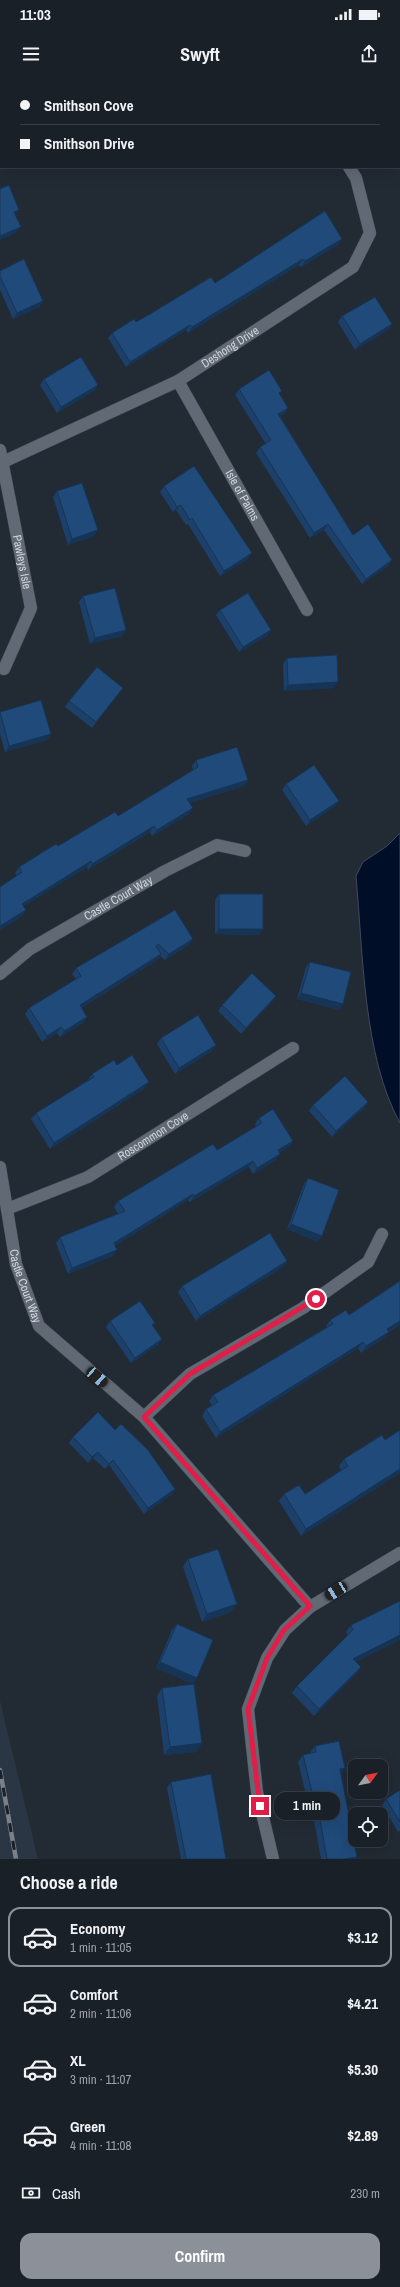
<!DOCTYPE html>
<html lang="en">
<head>
<meta charset="utf-8">
<style>
  body { margin:0; font-family:"Archivo Narrow",sans-serif; background:#272d33; color:#f1f3f6; height:100vh; display:flex; flex-direction:column; font-size:15px; white-space:nowrap }
  * { box-sizing:border-box; margin:0 }
  p { font-size:13px; color:#9fa3a7 }
  .icon { flex:none; width:22px; height:22px; fill:none; stroke:currentColor; stroke-width:2; stroke-linecap:round; stroke-linejoin:round }
  .map { position:relative; height:1779px; overflow:hidden }
  .panel { display:flex; flex-direction:column; background:#1a2027; flex:1 }
  .panel>* { flex:none }
  .guide { position:absolute; left:0px; top:0px; width:400px; height:88px; box-shadow:0 4px 16px #0002,0 0 0 1px #383e44; display:grid; align-content:center; height:88px; padding:0 20px; background:#1a2027 }
  .needle { width:26px; rotate:57deg }
  .buttons { position:absolute; left:348px; top:1679px; display:grid; gap:8px }
  .buttons a { display:grid; place-items:center; width:40px; height:40px; border-radius:8px; background:#1a2027; box-shadow:0 4px 16px #0002,0 0 0 1px #383e44; font-size:20px }
  .end { position:absolute; width:18px; height:18px; margin:-9px; border:5px solid #e11d48; background:#fff; box-shadow:0 0 0 2px #fff }
  .from { border-radius:50% }
  .bubble { position:absolute; height:28px; border-radius:12px; background:#1a2027; box-shadow:0 4px 16px #0002,0 0 0 1px #383e44; font-size:13px; font-weight:700; line-height:28px; text-align:center }
  .car { position:absolute; width:12px; height:24px; margin:-12px -6px; border-radius:5px; box-shadow:0 0 3px 1px #0007; background:linear-gradient(#222 24%,#8ab4d8 0 40%,#222 0 76%,#8ab4d8 0 86%,#222 0) }
  .guide b { display:flex; align-items:center; gap:14px; height:38px; font-size:15px }
  .guide b+b { border-top:1px solid #383e44 }
  .guide i { width:10px; height:10px; background:#f1f3f6 }
  ul { padding:0; list-style:none }
  li { display:flex; align-items:center; gap:12px; height:60px; margin:0 8px 6px; padding:0 12px; border:2px solid transparent; border-radius:12px }
  li div { flex:1 }
  li b { display:block; font-size:15px }
  li em { font-style:normal; font-weight:700 }
  li.active { border-color:#8c9099 }
  li>.icon { width:36px; height:36px; stroke-width:1.5 }
  h2 { padding:0 20px; font-size:18px; line-height:48px }
  .pay { display:flex; align-items:center; gap:10px; height:44px; padding:0 20px; font-size:15px }
  .pay p { margin-inline-start:auto }
  .button { display:flex; gap:8px; margin-top:auto; padding:8px 20px }
  .button a { flex:1; height:46px; border-radius:12px; background:#8c9099; color:#fff; font-size:16px; font-weight:700; line-height:46px; text-align:center }
  .status { display:flex; justify-content:space-between; align-items:center; height:28px; padding:0 20px; background:#1a2027; direction:ltr }
  .status svg { height:11px; fill:currentColor }
  header { display:flex; justify-content:space-between; align-items:center; height:52px; padding:0 20px; background:#1a2027; font-size:18px; font-weight:700 }
  .map>svg:first-child { display:block }
  .built { fill:#2b3644 }
  .water { fill:#000f27; stroke:#3e4a5d }
  .lines { fill:none; stroke-linecap:round; stroke-linejoin:round }
  .minor-casing { stroke:#3f454d; stroke-width:13 }
  .minor { stroke:#606974; stroke-width:12 }
  .rail-casing { stroke:#7a8088; stroke-width:4.5 }
  .rail { stroke:#19202a; stroke-width:3; stroke-dasharray:9; stroke-linecap:butt }
  .wall { fill:#1c4069 }
  .shaded-wall { fill:#163455 }
  .building { fill:#204a7a; stroke:#163455 }
  .route { stroke:#e11d48; stroke-width:5 }
  .labels { text-anchor:middle; dominant-baseline:central; stroke-width:4; stroke-linejoin:round; paint-order:stroke }
  .street-label { font-size:12px; fill:#d0d5db; stroke:#19202a }
</style>
</head>
<body>
<div class="status"><b>11:03</b><svg viewBox="0 0 49 12"><path d="M0 12V9h3v3zM5 12V6h3v6zM10 12V3h3v9zM15 12V0h3v12zM26 1h20v11H26zM47 4h2v5h-2z"/></svg></div>
<header><svg class="icon" aria-label="menu" viewBox="0 0 24 24"><path d="M4 6h16M4 12h16M4 18h16"/></svg>Swyft<svg class="icon" aria-label="share" viewBox="0 0 24 24"><path d="M12 15V3M7 8l5-5 5 5M5 13v7h14v-7"/></svg></header>
<div class="map">
<svg width="400" height="1779" viewBox="0 0 400 1779">
  <rect width="100%" height="100%" fill="#222a34"/>
  <polygon class="built" points="0,1621 38,1779 0,1779"/>
  <path class="water" d="M400,753V1043C363,976 363,872 356,796L363,782L387,766Z"/>
  <g class="lines">
    <defs>
      <g id="minor">
        <polyline points="288,0 289,1"/>
        <path id="s1" d="M178,301L307,530"/>
        <path id="s2" d="M0,370L31,528L4,589"/>
        <path id="s3" d="M3,382L178,301L353,187L370,153L356,98L349,87"/>
        <path id="s4" d="M0,894L30,869L165,791L217,765L245,771"/>
        <path id="s5" d="M0,1087L16,1184L39,1246L144,1337L310,1527"/>
        <path id="s6" d="M7,1129L88,1097L293,968"/>
        <polyline points="144,1337 190,1294 303,1228 368,1182 382,1154"/>
        <polyline points="273,1779 257,1712 248,1629 267,1578 285,1550 310,1527 400,1473"/>
      </g>
    </defs>
    <use href="#minor" class="minor-casing"/>
    <use href="#minor" class="minor"/>
    <defs>
      <polyline id="rail" points="0,1690 16,1779"/>
    </defs>
    <use href="#rail" class="rail-casing"/>
    <use href="#rail" class="rail"/>
  </g>
  <g class="wall">
    <polygon points="400,9 400,28 399,25 399,11"/>
    <polygon points="338,165 301,187 299,185 188,253 186,250 126,287 108,258 112,253 136,242 215,203"/>
    <polygon points="0,191 43,221 39,227 13,239 0,210"/>
    <polygon points="342,236 392,244 388,250 355,270 338,242"/>
    <polygon points="44,299 98,305 94,311 57,333 40,305"/>
    <polygon points="239,309 280,315 288,328 284,334 280,336 353,455 392,480 388,486 362,504 324,450 310,458 256,373 260,367 266,364 235,315"/>
    <polygon points="164,406 248,479 220,496 188,444 186,445 176,430 173,432 160,412"/>
    <polygon points="57,411 94,456 68,465 53,417"/>
    <polygon points="83,516 126,550 122,556 90,564 79,522"/>
    <polygon points="220,530 271,550 267,556 239,572 216,535"/>
    <polygon points="287,578 334,608 284,611 283,584"/>
    <polygon points="123,608 92,648 65,627 69,621"/>
    <polygon points="0,632 51,654 47,660 5,672 0,654"/>
    <polygon points="196,680 244,706 190,723 189,734 152,756 150,752 88,790 87,787 23,826 26,830 22,836 0,850 0,807 17,796 15,793 19,787 118,736 193,690 192,686"/>
    <polygon points="286,704 339,721 334,727 306,746 282,710"/>
    <polygon points="219,814 263,849 259,855 215,854 215,820"/>
    <polygon points="175,830 189,865 165,880 160,876 157,880 81,928 87,937 83,943 60,957 57,953 42,962 25,934 29,928 76,899 72,894 76,888"/>
    <polygon points="310,882 343,924 339,930 297,919 306,887"/>
    <polygon points="276,916 272,922 241,954 218,931 222,925"/>
    <polygon points="161,958 212,971 175,994 157,964"/>
    <polygon points="92,994 145,1008 50,1069 31,1039 36,1033 88,1000"/>
    <polygon points="368,1022 364,1028 332,1057 309,1031 313,1025"/>
    <polygon points="259,1038 293,1061 289,1067 280,1072 280,1074 276,1080 253,1094 249,1087 190,1122 188,1120 115,1166 113,1176 68,1194 56,1163 60,1157 118,1134 114,1127 118,1121 217,1070 256,1047 255,1044"/>
    <polygon points="308,1098 318,1162 287,1149 304,1104"/>
    <polygon points="287,1181 283,1187 196,1241 178,1212 182,1206"/>
    <polygon points="400,1201 400,1245 389,1252 384,1258 361,1273 358,1268 216,1358 202,1336 206,1329 212,1326 209,1321 213,1315 327,1247 326,1246 330,1240 349,1235"/>
    <polygon points="110,1241 153,1246 162,1259 158,1265 131,1283 106,1247"/>
    <polygon points="400,1350 400,1393 301,1456 279,1421 284,1414 305,1414 341,1390 339,1386 344,1379 385,1360"/>
    <polygon points="73,1357 175,1409 171,1415 144,1434 109,1385 105,1389 93,1378 88,1383 69,1363"/>
    <polygon points="188,1479 231,1532 202,1542 183,1487"/>
    <polygon points="400,1521 356,1582 361,1587 356,1594 314,1636 292,1613 297,1606 348,1555 346,1552 351,1545"/>
    <polygon points="177,1544 197,1598 193,1604 156,1588 172,1550"/>
    <polygon points="162,1608 202,1663 196,1672 164,1675 157,1616"/>
    <polygon points="315,1666 345,1688 341,1694 356,1779 321,1779 310,1719 307,1719 298,1682 303,1675 310,1673"/>
    <polygon points="171,1702 226,1779 181,1779 167,1708"/>
    <polygon points="400,1710 400,1751 398,1752 382,1725 386,1719"/>
  </g>
  <g class="shaded-wall">
    <polygon points="19,130 15,136 14,132"/>
    <polygon points="21,147 16,153 0,160 0,156"/>
    <polygon points="342,159 338,165 301,187 305,181"/>
    <polygon points="303,179 299,185 188,253 192,247"/>
    <polygon points="43,221 39,227 13,239 17,233"/>
    <polygon points="392,244 388,250 355,270 360,264"/>
    <polygon points="190,245 186,250 126,287 130,282"/>
    <polygon points="98,305 94,311 57,333 61,327"/>
    <polygon points="288,328 284,334 274,340 278,334"/>
    <polygon points="181,425 176,430 173,432 177,427"/>
    <polygon points="328,444 324,450 310,458 314,453"/>
    <polygon points="98,450 94,456 68,465 72,459"/>
    <polygon points="252,473 248,479 220,496 224,491"/>
    <polygon points="392,480 388,486 362,504 366,499"/>
    <polygon points="126,550 122,556 90,564 95,558"/>
    <polygon points="271,550 267,556 239,572 243,567"/>
    <polygon points="338,602 334,608 284,611 288,605"/>
    <polygon points="123,608 119,614 92,648 96,642"/>
    <polygon points="51,654 47,660 5,672 9,666"/>
    <polygon points="248,700 244,706 183,725 187,719"/>
    <polygon points="339,721 334,727 306,746 310,740"/>
    <polygon points="193,728 189,734 152,756 157,750"/>
    <polygon points="154,746 150,752 88,790 92,784"/>
    <polygon points="91,781 87,787 18,830 22,824"/>
    <polygon points="26,830 22,836 0,850 0,846"/>
    <polygon points="219,849 263,849 259,855 215,854"/>
    <polygon points="193,859 189,865 165,880 169,874"/>
    <polygon points="161,874 157,880 75,931 80,925"/>
    <polygon points="301,913 343,924 339,930 297,919"/>
    <polygon points="276,916 272,922 241,954 246,948"/>
    <polygon points="87,937 83,943 60,957 64,951"/>
    <polygon points="61,947 57,953 42,962 47,956"/>
    <polygon points="216,965 212,971 175,994 179,988"/>
    <polygon points="149,1002 145,1008 50,1069 54,1063"/>
    <polygon points="368,1022 364,1028 332,1057 336,1051"/>
    <polygon points="293,1061 289,1067 274,1076 278,1070"/>
    <polygon points="280,1074 276,1080 253,1094 257,1088"/>
    <polygon points="253,1081 249,1087 190,1122 194,1116"/>
    <polygon points="193,1114 188,1120 110,1169 114,1163"/>
    <polygon points="291,1144 322,1156 318,1162 287,1149"/>
    <polygon points="117,1170 113,1176 68,1194 72,1188"/>
    <polygon points="287,1181 283,1187 196,1241 200,1236"/>
    <polygon points="400,1241 400,1245 382,1255 387,1249"/>
    <polygon points="389,1252 384,1258 361,1273 366,1266"/>
    <polygon points="162,1259 158,1265 131,1283 135,1278"/>
    <polygon points="363,1262 358,1268 216,1358 220,1352"/>
    <polygon points="98,1372 93,1378 88,1383 92,1377"/>
    <polygon points="113,1380 109,1385 105,1389 109,1384"/>
    <polygon points="400,1389 400,1393 301,1456 306,1449"/>
    <polygon points="175,1409 171,1415 144,1434 148,1428"/>
    <polygon points="237,1524 231,1532 202,1542 207,1534"/>
    <polygon points="400,1555 400,1560 348,1586 353,1579"/>
    <polygon points="160,1582 197,1598 193,1604 156,1588"/>
    <polygon points="361,1587 356,1594 314,1636 319,1629"/>
    <polygon points="202,1663 196,1672 164,1675 170,1667"/>
    <polygon points="345,1688 341,1695 340,1689"/>
    <polygon points="312,1712 315,1712 310,1719 307,1719"/>
    <polygon points="357,1777 356,1779 344,1779"/>
  </g>
  <g class="building">
    <polygon points="168,0 196,0 196,1 167,1"/>
    <polygon points="204,0 210,0 211,1 203,1"/>
    <polygon points="0,51 1,54 1,76 0,77"/>
    <polygon points="9,105 19,130 14,132 21,147 0,156 0,109"/>
    <polygon points="325,131 342,159 305,181 303,179 192,247 190,245 130,282 112,253 134,239 136,242 150,234 211,197 215,203"/>
    <polygon points="24,179 43,221 17,233 0,196 0,191"/>
    <polygon points="375,217 392,244 360,264 342,236"/>
    <polygon points="81,277 98,305 61,327 44,299"/>
    <polygon points="269,290 282,311 279,313 288,328 278,334 353,455 368,444 392,480 366,499 328,444 314,453 260,367 271,360 239,309"/>
    <polygon points="194,386 252,473 224,491 192,438 190,440 181,425 177,427 164,406"/>
    <polygon points="82,403 98,450 72,459 57,411"/>
    <polygon points="115,508 126,550 95,558 83,516"/>
    <polygon points="248,513 271,550 243,567 220,530"/>
    <polygon points="337,575 338,602 288,605 287,578"/>
    <polygon points="97,587 123,608 96,642 69,621"/>
    <polygon points="41,620 51,654 9,666 0,632"/>
    <polygon points="237,667 248,700 187,719 193,728 157,750 154,746 92,784 91,781 22,824 26,830 0,846 0,807 22,792 19,787 56,764 58,766 115,732 118,736 198,687 196,680"/>
    <polygon points="314,685 339,721 310,740 286,704"/>
    <rect x="219" y="814" width="44" height="35"/>
    <polygon points="175,830 193,859 169,874 158,864 156,866 161,874 80,925 87,937 64,951 61,947 47,956 29,928 81,896 76,888"/>
    <polygon points="310,882 351,892 343,924 301,913"/>
    <polygon points="252,893 276,916 246,948 222,925"/>
    <polygon points="198,935 216,965 179,988 161,958"/>
    <polygon points="132,975 149,1002 54,1063 36,1033 94,997 92,994 114,980 117,985"/>
    <polygon points="345,996 368,1022 336,1051 313,1025"/>
    <polygon points="273,1029 293,1061 278,1070 280,1074 257,1088 253,1081 194,1116 193,1114 114,1163 117,1170 72,1188 60,1157 125,1131 118,1121 213,1064 217,1070 262,1043 259,1038"/>
    <polygon points="308,1098 339,1110 322,1156 291,1144"/>
    <polygon points="270,1153 287,1181 200,1236 182,1206"/>
    <polygon points="400,1201 400,1241 387,1249 389,1252 366,1266 363,1262 220,1352 206,1329 218,1322 213,1315 333,1244 330,1240 346,1230 349,1235"/>
    <polygon points="140,1221 155,1243 152,1245 162,1259 135,1278 110,1241"/>
    <polygon points="98,1332 115,1350 121,1344 148,1370 175,1409 148,1428 113,1380 109,1384 98,1372 92,1377 73,1357"/>
    <polygon points="400,1350 400,1389 306,1449 284,1414 299,1405 305,1414 348,1386 344,1379 382,1355 385,1360"/>
    <polygon points="218,1469 237,1524 207,1534 188,1479"/>
    <polygon points="400,1521 400,1555 353,1579 361,1587 319,1629 297,1606 353,1550 351,1545"/>
    <polygon points="177,1544 213,1560 197,1598 160,1582"/>
    <polygon points="194,1604 202,1663 170,1667 162,1608"/>
    <polygon points="339,1661 345,1688 340,1689 357,1777 344,1779 327,1779 315,1712 312,1712 303,1675 316,1672 315,1666"/>
    <polygon points="211,1694 226,1779 186,1779 171,1702"/>
    <polygon points="400,1710 400,1742 386,1719"/>
  </g>
  <g class="lines">
    <polyline class="route" points="260,1726 248,1629 267,1578 284,1550 310,1526 144,1337 190,1294 316,1219"/>
  </g>
  <g class="labels">
    <g class="street-label">
      <text stroke="none"><textPath href="#s3" startOffset="255">Deshong Drive</textPath></text>
      <text stroke="none"><textPath href="#s1" startOffset="131">Isle of Palms</textPath></text>
      <text stroke="none"><textPath href="#s2" startOffset="114">Pawleys Isle</textPath></text>
      <text stroke="none"><textPath href="#s4" startOffset="141">Castle Court Way</textPath></text>
      <text stroke="none"><textPath href="#s6" startOffset="164">Roscommon Cove</textPath></text>
      <text stroke="none"><textPath href="#s5" startOffset="122">Castle Court Way</textPath></text>
    </g>
  </g>
</svg>
<div class="buttons">
<a><svg class="needle" viewBox="-14 -14 28 28"><path d="M0-13l5 13h-10z" fill="#e53935"/><path d="M0 13l5-13h-10z" fill="#9fa3a7"/></svg></a>
<a><svg class="icon" aria-label="locate" viewBox="0 0 24 24"><circle cx="12" cy="12" r="6"/><path d="M12 2v4M12 18v4M2 12h4M18 12h4"/></svg></a>
</div>
<i class="end from" style="left:316px;top:1219px"></i>
<i class="end" style="left:260px;top:1726px"></i>
<div class="bubble" style="left:274px;top:1712px;width:66px">1 min</div>
<i class="car" style="left:97px;top:1297px;rotate:131deg"></i>
<i class="car" style="left:336px;top:1511px;rotate:239deg"></i>
<div class="guide">
<b><i class="from"></i>Smithson Cove</b>
<b><i></i>Smithson Drive</b>
</div>
</div>
<section class="panel">
<h2>Choose a ride</h2>
<ul>
<li class="active"><svg class="icon" aria-label="car" viewBox="0 0 24 24"><path d="M5 17H2v-5l4-1 3-4h7l3 4 3 1v5h-3M9 17h6M6 11h13"/><circle cx="7" cy="17" r="2"/><circle cx="17" cy="17" r="2"/></svg><div><b>Economy</b><p>1 min · 11:05</p></div><em>$3.12</em></li>
<li><svg class="icon" aria-label="car" viewBox="0 0 24 24"><path d="M5 17H2v-5l4-1 3-4h7l3 4 3 1v5h-3M9 17h6M6 11h13"/><circle cx="7" cy="17" r="2"/><circle cx="17" cy="17" r="2"/></svg><div><b>Comfort</b><p>2 min · 11:06</p></div><em>$4.21</em></li>
<li><svg class="icon" aria-label="car" viewBox="0 0 24 24"><path d="M5 17H2v-5l4-1 3-4h7l3 4 3 1v5h-3M9 17h6M6 11h13"/><circle cx="7" cy="17" r="2"/><circle cx="17" cy="17" r="2"/></svg><div><b>XL</b><p>3 min · 11:07</p></div><em>$5.30</em></li>
<li><svg class="icon" aria-label="car" viewBox="0 0 24 24"><path d="M5 17H2v-5l4-1 3-4h7l3 4 3 1v5h-3M9 17h6M6 11h13"/><circle cx="7" cy="17" r="2"/><circle cx="17" cy="17" r="2"/></svg><div><b>Green</b><p>4 min · 11:08</p></div><em>$2.89</em></li>
</ul>
<div class="pay"><svg class="icon" aria-label="cash" viewBox="0 0 24 24"><path d="M3 7h18v10H3z"/><circle cx="12" cy="12" r="2"/></svg>Cash<p>230 m</p></div>
<div class="button"><a>Confirm</a></div>
</section>
</body>
</html>
